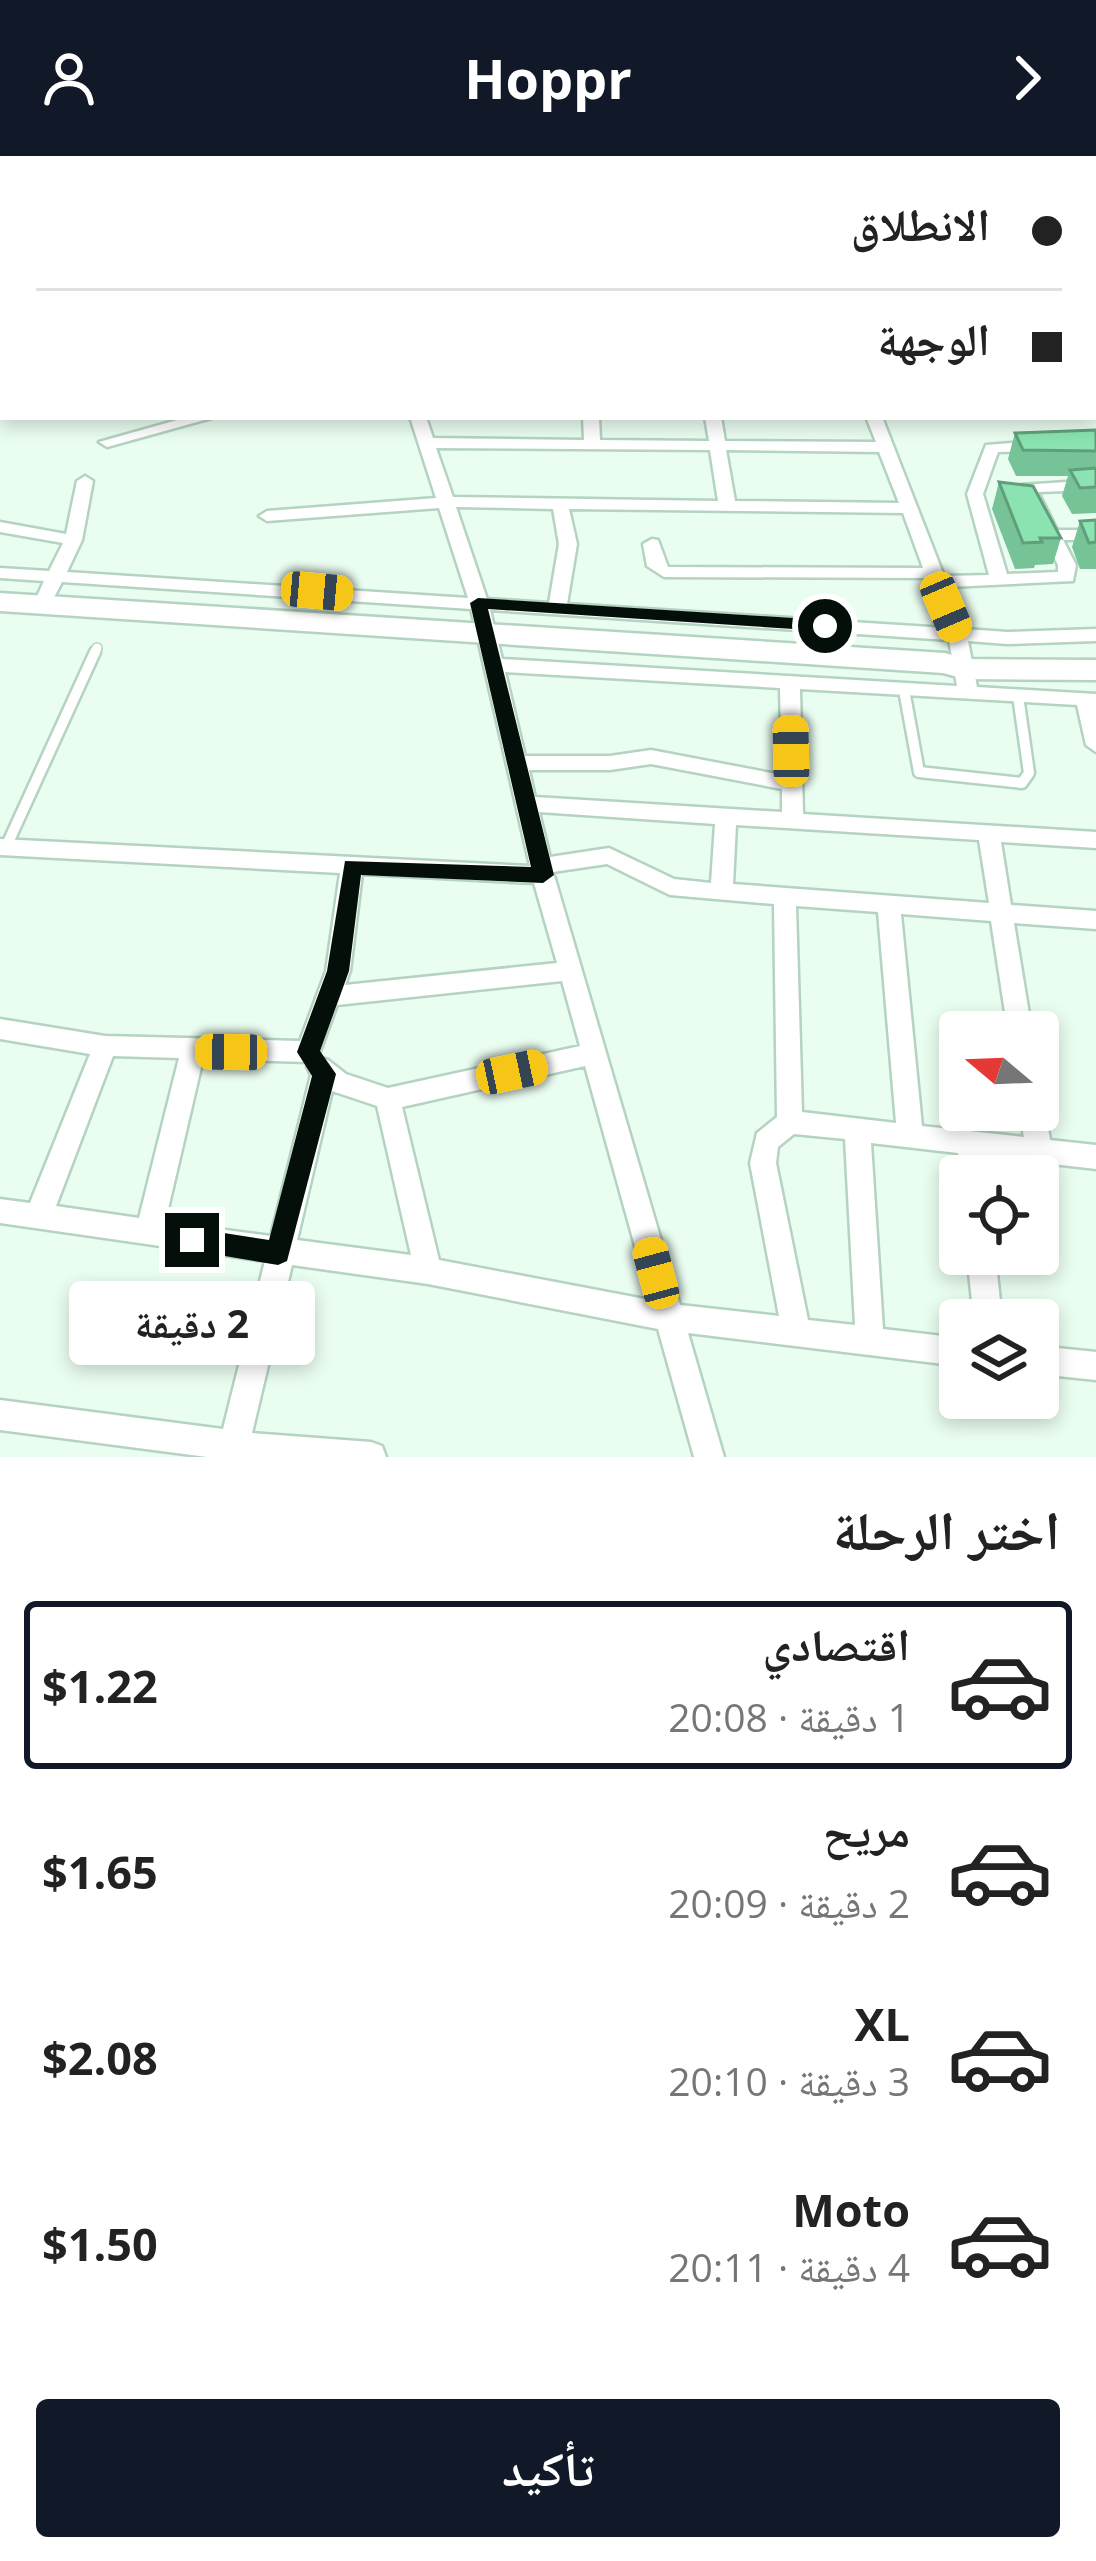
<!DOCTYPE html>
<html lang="ar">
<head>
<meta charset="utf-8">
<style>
  body { margin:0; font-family:"Open Sans","Noto Naskh Arabic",sans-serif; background:#f2f2f2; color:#222; direction:rtl; height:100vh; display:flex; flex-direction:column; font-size:45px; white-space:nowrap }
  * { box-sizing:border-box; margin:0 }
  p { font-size:39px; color:#767676 }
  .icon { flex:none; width:66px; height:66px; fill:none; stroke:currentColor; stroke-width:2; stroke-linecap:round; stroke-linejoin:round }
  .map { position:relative; height:1301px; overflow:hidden; direction:ltr }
  .side { display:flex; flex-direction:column; background:#fff; flex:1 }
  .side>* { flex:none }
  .guide { position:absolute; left:0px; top:0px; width:1098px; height:264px; box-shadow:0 6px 18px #0003; direction:rtl; display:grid; align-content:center; height:264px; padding:0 36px; background:#fff }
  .needle { width:78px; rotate:289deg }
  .tools { position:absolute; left:939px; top:855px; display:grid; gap:24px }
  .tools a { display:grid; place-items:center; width:120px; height:120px; border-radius:12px; background:#fff; box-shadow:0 6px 18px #0003; font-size:60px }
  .end { position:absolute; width:54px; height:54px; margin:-27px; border:15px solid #050f09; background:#fff; box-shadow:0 0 0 6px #fff }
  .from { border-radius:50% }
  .bubble { position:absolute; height:84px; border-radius:12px; background:#fff; box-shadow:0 6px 18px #0003; font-size:39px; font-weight:700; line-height:84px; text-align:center; direction:rtl }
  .car { position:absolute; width:36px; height:72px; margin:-36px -18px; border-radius:15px; box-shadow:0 0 9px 3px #0007; background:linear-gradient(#f5c518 24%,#345 0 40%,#f5c518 0 76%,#345 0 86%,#f5c518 0) }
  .guide b { display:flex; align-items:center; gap:42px; height:114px; font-size:45px }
  .guide b+b { border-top:3px solid #e0e0e0 }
  .guide i { width:30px; height:30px; background:#222 }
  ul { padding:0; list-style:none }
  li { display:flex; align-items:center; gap:36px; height:168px; margin:0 24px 18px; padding:0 12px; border:6px solid transparent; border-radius:12px }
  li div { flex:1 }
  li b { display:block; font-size:45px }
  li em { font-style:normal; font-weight:700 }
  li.active { border-color:#111827 }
  li>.icon { width:108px; height:108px; stroke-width:1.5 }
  h2 { padding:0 36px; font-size:54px; line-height:144px }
  .action { display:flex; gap:24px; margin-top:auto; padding:24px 36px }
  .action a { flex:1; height:138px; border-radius:12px; background:#111827; color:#fff; font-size:48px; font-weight:700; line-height:138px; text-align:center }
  header { display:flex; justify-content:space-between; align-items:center; height:156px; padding:0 36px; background:#111827; color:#fff; font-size:54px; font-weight:700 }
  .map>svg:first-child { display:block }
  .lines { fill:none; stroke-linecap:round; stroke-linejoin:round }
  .service-far1-casing { stroke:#b4d3c0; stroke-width:12 }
  .service-casing { stroke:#b4d3c0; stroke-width:15 }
  .minor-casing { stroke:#b4d3c0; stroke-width:5 }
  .trunk-casing { stroke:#b4d3c0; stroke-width:5 }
  .service-far1 { stroke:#fff; stroke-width:9 }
  .service { stroke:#fff; stroke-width:10 }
  .minor { fill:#fff; fill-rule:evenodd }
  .trunk { fill:#fff; fill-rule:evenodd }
  .wall { fill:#77c398 }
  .building { fill:#8ae3b1; stroke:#619f7c; stroke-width:3 }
  .route { fill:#050f09 }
</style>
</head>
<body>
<header><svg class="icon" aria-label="forward" viewBox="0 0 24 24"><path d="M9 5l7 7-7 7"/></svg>Hoppr<svg class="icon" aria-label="person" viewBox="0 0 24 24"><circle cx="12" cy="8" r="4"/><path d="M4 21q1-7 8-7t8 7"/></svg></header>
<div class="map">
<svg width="1096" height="1301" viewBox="0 0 1096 1301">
  <rect width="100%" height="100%" fill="#eafdf1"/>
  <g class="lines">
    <defs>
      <polyline id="service-far1" points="94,499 97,492"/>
      <g id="service">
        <polyline points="904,534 919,616 1022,627 1029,617 1018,540"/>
        <polyline points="6,691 95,496"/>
      </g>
      <g id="minor">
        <polygon points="0,0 8,0 0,6"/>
        <polygon points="57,0 70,0 55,3"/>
        <polygon points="132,0 161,0 165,3 131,3"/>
        <polygon points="235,0 247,0 233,3"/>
        <polygon points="297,0 309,0 295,3"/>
        <polygon points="362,0 374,0 373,3 361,3"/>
        <polygon points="477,0 494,0 497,3 480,3"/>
        <rect x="842" y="0" width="12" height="3"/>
        <polygon points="1095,40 1096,41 1096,49 1095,48"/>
        <polygon points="3,68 3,79 0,80 0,69"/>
        <polygon points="1095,136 1096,136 1095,145"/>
        <rect x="0" y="153" width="3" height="8"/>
        <rect x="1095" y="182" width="1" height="8"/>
        <rect x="0" y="232" width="3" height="10"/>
        <rect x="1095" y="232" width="1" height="10"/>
        <polygon points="188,261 215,261 107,291 99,286"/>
        <path d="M410,261H426L433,282L584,284L583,261H599L600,284L709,285L705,261H721L725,285L876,286L866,261H882L944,420L989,419L967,338L986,289L1036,285L1044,290L1036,295L998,296L983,338L1007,418L1058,416V409L1019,332L1021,329L1096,324V334L1038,336L1057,374H1096V384H1063L1076,409L1073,425L949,431L965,473L1007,476L1096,473V485L1007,488L968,485L977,531L1096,538V596L1086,589L1077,549L800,533L803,658L1096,676V692L1001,686L1011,749L1096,755V773L1014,767L1032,876H1008L991,765L901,758L922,970L1024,981L1019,954H1038V945L1045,954L1050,984L1096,989V1013L984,1000L987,1020H961L958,997L871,987L883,1173L960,1182V1210L688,1177L724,1301H694L658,1173L428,1128L292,1109L252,1277L371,1286L382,1290L386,1301H207L0,1274V1244L223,1273L265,1105L0,1067V1043L30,1047L90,898L0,883V863L105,880L300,885L326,815L340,717L0,699V683L530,710L471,453L62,426L48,453L42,455L33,449L44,425L0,422V412L49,415L63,387L0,376V366L66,378L77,325L85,320L93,325L82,384L67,416L468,442L439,352L267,365L259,360L267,355L436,342ZM436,292L710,294L718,345L453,341ZM726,294L879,296L899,347L735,345ZM456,351L553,353L559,388L549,447L487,443ZM569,353L903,357L923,412L668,411L658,384L652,383L643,388L647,410L664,421L927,422L946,472L567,448L577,388ZM490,454L949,484L957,530L502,503ZM505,516L780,532L782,619L651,594L610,600H525ZM651,608L782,633V656L535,641L529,614H610ZM539,656L715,668L711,727L674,723L609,692L550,701ZM736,669L979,684L989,747L733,728ZM607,708L670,739L774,748L777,961L757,977L750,1007L779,1160L680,1149L553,716ZM362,718L534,727L557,807L345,829L350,815ZM796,750L878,756L896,967L802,956ZM562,825L580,890L388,932L346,918L328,904L318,901L337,849ZM113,900L179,902L139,1062L56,1050ZM203,903L309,906L307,911L311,919L271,1080L165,1066ZM585,910L650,1144L439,1104L402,951ZM332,935L377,950L411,1099L297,1084ZM794,978L845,983L855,1169L808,1164L776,1007L778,991Z"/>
        <polygon points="967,1098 995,1098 1002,1164 974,1164"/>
        <polygon points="1038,1190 1096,1196 1096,1224 1038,1218"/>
      </g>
      <polygon id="trunk" points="0,437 945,497 966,503 1096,504 1096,524 965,523 943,517 0,455"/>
    </defs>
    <use href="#service-far1" class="service-far1-casing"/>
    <use href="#service" class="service-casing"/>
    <use href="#minor" class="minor-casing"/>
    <use href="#trunk" class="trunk-casing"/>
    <use href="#service-far1" class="service-far1"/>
    <use href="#service" class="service"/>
    <use href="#minor" class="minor"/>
    <use href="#trunk" class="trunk"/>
  </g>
  <g class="wall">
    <polygon points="1096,274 1096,357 1072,358 1062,340 1068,320 1016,320 1008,303 1015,277"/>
    <polygon points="999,326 1061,382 1053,408 1035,409 1034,412 1015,413 992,353"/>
    <polygon points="1096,364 1096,413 1080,413 1072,391 1080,365"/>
  </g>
  <g class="building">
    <polygon points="1096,274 1096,295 1023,294 1015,277"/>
    <polygon points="1096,312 1096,331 1080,332 1070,314"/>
    <polygon points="999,326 1033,330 1061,382 1040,382 1042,386 1023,387"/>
    <polygon points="1096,364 1096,386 1089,387 1080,365"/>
  </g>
  <polygon class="route" points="478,442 825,464 834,470 825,475 488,453 554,719 543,727 361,719 349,815 320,895 336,918 287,1105 278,1109 183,1093 180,1084 192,1072 269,1084 312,920 297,896 327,815 345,705 531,711 470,447"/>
</svg>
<div class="tools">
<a><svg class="needle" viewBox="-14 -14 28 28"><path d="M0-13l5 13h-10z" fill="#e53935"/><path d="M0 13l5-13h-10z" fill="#767676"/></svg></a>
<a><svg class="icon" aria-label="locate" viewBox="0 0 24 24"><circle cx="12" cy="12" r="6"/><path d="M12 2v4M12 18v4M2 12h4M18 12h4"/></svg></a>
<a><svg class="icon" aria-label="layers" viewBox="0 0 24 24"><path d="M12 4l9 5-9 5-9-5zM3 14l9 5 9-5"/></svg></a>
</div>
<i class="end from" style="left:825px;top:470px"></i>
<i class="end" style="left:192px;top:1084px"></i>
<div class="bubble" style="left:69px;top:1125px;width:246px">2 دقيقة</div>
<i class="car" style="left:317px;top:435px;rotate:95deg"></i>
<i class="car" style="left:946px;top:451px;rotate:157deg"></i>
<i class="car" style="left:791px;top:595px;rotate:359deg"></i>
<i class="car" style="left:231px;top:896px;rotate:271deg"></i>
<i class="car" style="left:512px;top:916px;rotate:78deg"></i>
<i class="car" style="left:656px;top:1117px;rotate:345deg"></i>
<div class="guide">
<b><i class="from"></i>الانطلاق</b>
<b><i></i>الوجهة</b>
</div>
</div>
<section class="side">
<h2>اختر الرحلة</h2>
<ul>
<li class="active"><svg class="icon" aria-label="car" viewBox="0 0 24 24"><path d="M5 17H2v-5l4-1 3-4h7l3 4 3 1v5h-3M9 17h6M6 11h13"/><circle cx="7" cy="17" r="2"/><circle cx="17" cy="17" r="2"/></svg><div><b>اقتصادي</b><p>1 دقيقة · 20:08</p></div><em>$1.22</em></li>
<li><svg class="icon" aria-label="car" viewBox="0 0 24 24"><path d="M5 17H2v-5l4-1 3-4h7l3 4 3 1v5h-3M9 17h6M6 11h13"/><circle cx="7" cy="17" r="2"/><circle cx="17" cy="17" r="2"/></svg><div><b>مريح</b><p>2 دقيقة · 20:09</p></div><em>$1.65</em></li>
<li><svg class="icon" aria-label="car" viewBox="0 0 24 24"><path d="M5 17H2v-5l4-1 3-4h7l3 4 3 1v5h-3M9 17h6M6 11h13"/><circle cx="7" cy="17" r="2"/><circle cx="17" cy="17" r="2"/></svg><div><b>XL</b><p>3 دقيقة · 20:10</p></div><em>$2.08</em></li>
<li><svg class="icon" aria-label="car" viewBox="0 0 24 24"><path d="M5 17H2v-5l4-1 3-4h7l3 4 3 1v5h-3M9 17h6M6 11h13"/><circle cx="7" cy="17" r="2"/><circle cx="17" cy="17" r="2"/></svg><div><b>Moto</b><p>4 دقيقة · 20:11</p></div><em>$1.50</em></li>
</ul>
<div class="action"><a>تأكيد</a></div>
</section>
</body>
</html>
